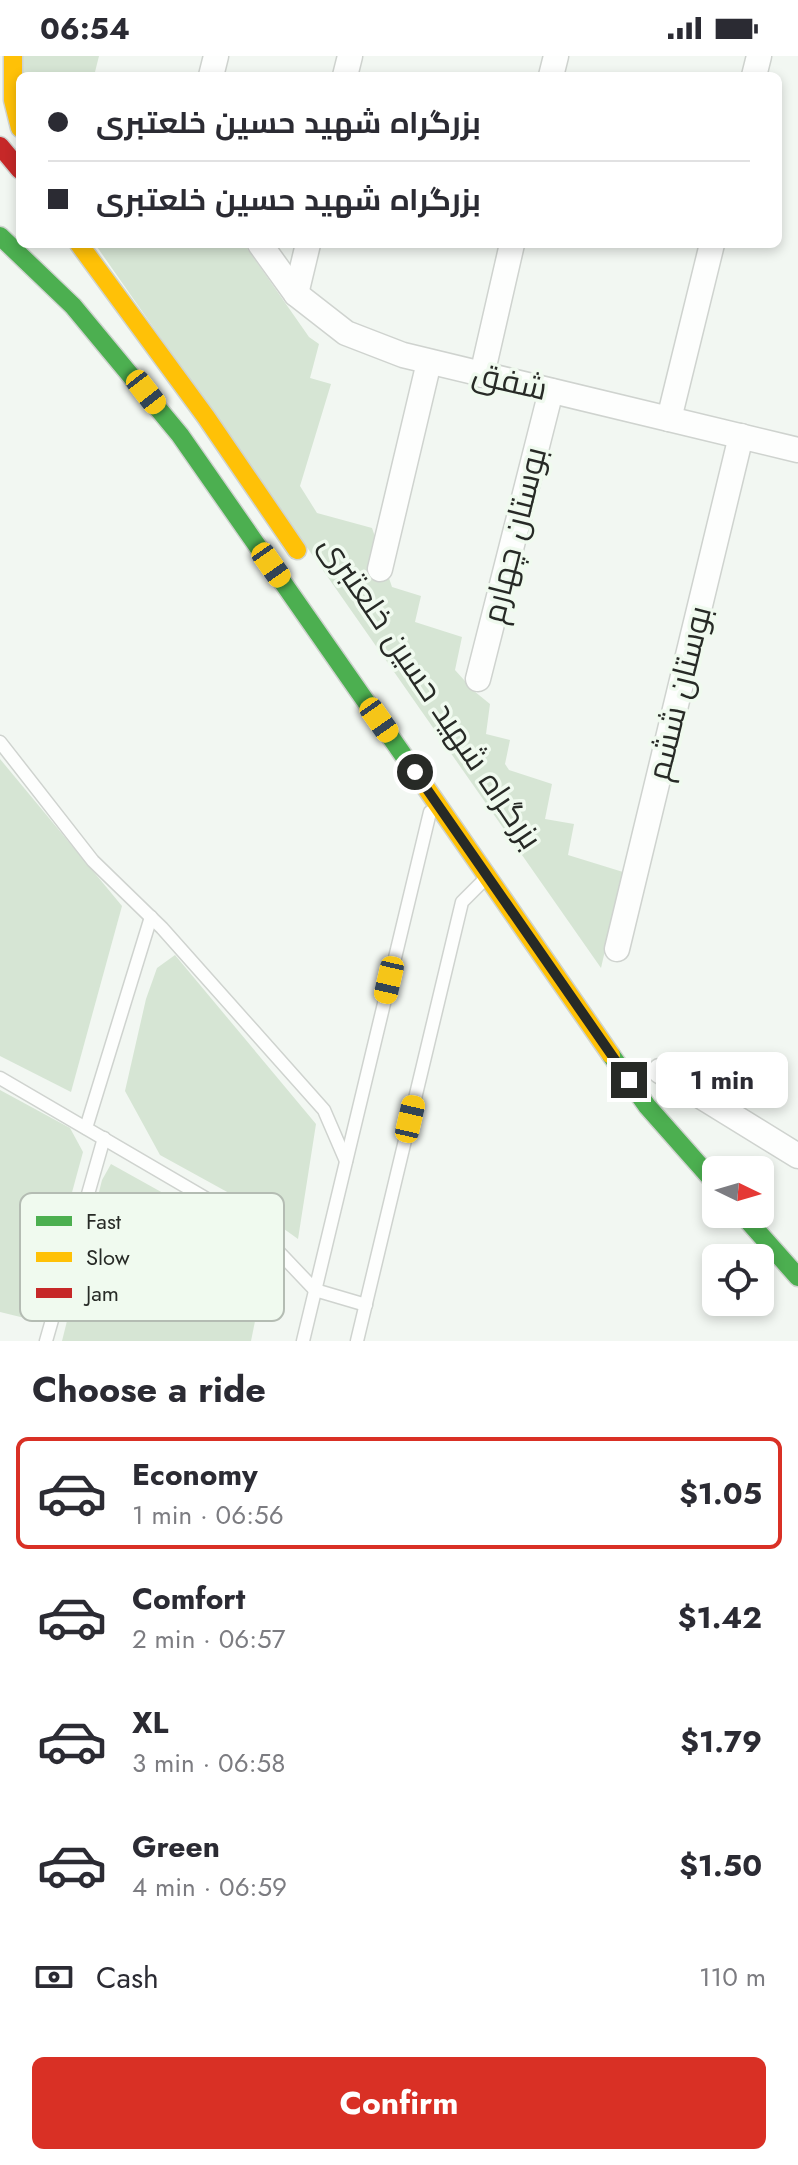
<!DOCTYPE html>
<html lang="en">
<head>
<meta charset="utf-8">
<style>
  body { margin:0; font-family:Jost,Cairo,sans-serif; background:#f7f7f7; color:#2b2b33; height:100vh; display:flex; flex-direction:column; font-size:30px; white-space:nowrap }
  * { box-sizing:border-box; margin:0 }
  p { font-size:26px; color:#7c7c81 }
  .icon { flex:none; width:44px; height:44px; fill:none; stroke:currentColor; stroke-width:2; stroke-linecap:round; stroke-linejoin:round }
  .map { position:relative; height:1285px; overflow:hidden }
  .details { display:flex; flex-direction:column; background:#fff; flex:1 }
  .details>* { flex:none }
  .banner { position:absolute; left:16px; top:16px; width:766px; height:176px; border-radius:12px; box-shadow:0 4px 12px #0003; display:grid; align-content:center; height:176px; padding:0 32px; background:#fff }
  .needle { width:52px; rotate:95deg }
  .fabs { position:absolute; left:702px; top:1100px; display:grid; gap:16px }
  .fabs a { display:grid; place-items:center; width:72px; height:72px; border-radius:12px; background:#fff; box-shadow:0 4px 12px #0003; font-size:40px }
  .end { position:absolute; width:36px; height:36px; margin:-18px; border:10px solid #272a26; background:#fff; box-shadow:0 0 0 4px #fff }
  .from { border-radius:50% }
  .bubble { position:absolute; height:56px; border-radius:12px; background:#fff; box-shadow:0 4px 12px #0003; font-size:26px; font-weight:700; line-height:56px; text-align:center }
  .car { position:absolute; width:24px; height:48px; margin:-24px -12px; border-radius:10px; box-shadow:0 0 6px 2px #0007; background:linear-gradient(#f5c518 24%,#345 0 40%,#f5c518 0 76%,#345 0 86%,#f5c518 0) }
  .banner b { display:flex; align-items:center; gap:28px; height:76px; font-size:30px }
  .banner b+b { border-top:2px solid #e1e1e2 }
  .banner i { width:20px; height:20px; background:#2b2b33 }
  ul { padding:0; list-style:none }
  li { display:flex; align-items:center; gap:24px; height:112px; margin:0 16px 12px; padding:0 16px; border:4px solid transparent; border-radius:12px }
  li div { flex:1 }
  li b { display:block; font-size:30px }
  li em { font-style:normal; font-weight:700 }
  li.current { border-color:#d93025 }
  li>.icon { width:72px; height:72px; stroke-width:1.5 }
  h2 { padding:0 32px; font-size:36px; line-height:96px }
  .pay { display:flex; align-items:center; gap:20px; height:88px; padding:0 32px; font-size:30px }
  .pay p { margin-inline-start:auto }
  .button { display:flex; gap:16px; margin-top:auto; padding:16px 32px }
  .button a { flex:1; height:92px; border-radius:12px; background:#d93025; color:#fff; font-size:32px; font-weight:700; line-height:92px; text-align:center }
  .status { display:flex; justify-content:space-between; align-items:center; height:56px; padding:0 40px; background:#fff; direction:ltr }
  .status svg { height:22px; fill:currentColor }
  .map>svg:first-child { display:block }
  .green { fill:#d6e5d4 }
  .lines { fill:none; stroke-linecap:round; stroke-linejoin:round }
  .lane-casing { stroke:#cfd3cf; stroke-width:15 }
  .street-casing { stroke:#cfd3cf; stroke-width:27 }
  .fast-casing { stroke:#cfd3cf; stroke-width:21 }
  .slow-casing { stroke:#cfd3cf; stroke-width:21 }
  .jam-casing { stroke:#cfd3cf; stroke-width:21 }
  .lane { stroke:#fdfefd; stroke-width:12 }
  .street { stroke:#fdfefd; stroke-width:24 }
  .fast { stroke:#4caf50; stroke-width:18 }
  .slow { stroke:#ffc107; stroke-width:18 }
  .jam { stroke:#c62828; stroke-width:18 }
  .route { stroke:#272a26; stroke-width:10 }
  .labels { text-anchor:middle; dominant-baseline:central; stroke-width:7; stroke-linejoin:round; paint-order:stroke }
  .street-label { font-size:32px; fill:#272a26; stroke:#f0faef }
  .key { fill:#f0faef; stroke:#b4bcb3; stroke-width:2 }
  .key-label { font-size:22px; fill:#272a26 }
</style>
</head>
<body>
<div class="status"><b>06:54</b><svg viewBox="0 0 49 12"><path d="M0 12V9h3v3zM5 12V6h3v6zM10 12V3h3v9zM15 12V0h3v12zM26 1h20v11H26zM47 4h2v5h-2z"/></svg></div>
<div class="map">
<svg width="798" height="1285" viewBox="0 0 798 1285">
  <rect width="100%" height="100%" fill="#f2f7f2"/>
  <g class="green">
    <polygon points="21,0 99,0 94,20 20,20"/>
    <polygon points="95,188 244,188 309,281 319,288 310,322 331,328 300,430 317,457 372,472 392,531 421,540 415,566 462,581 455,614 474,635 490,648 486,678 510,684 505,708 509,714 552,728 545,763 574,768 568,799 623,816 601,912"/>
    <polygon points="0,703 122,850 71,1036 0,1000"/>
    <polygon points="175,899 316,1068 298,1183 249,1148 160,1099 125,1035 146,943 157,912"/>
    <polygon points="0,1034 70,1072 83,1096 37,1265 0,1256"/>
    <polygon points="111,1108 242,1181 265,1216 251,1285 62,1285 102,1124"/>
  </g>
  <g class="lines">
    <defs>
      <g id="lane">
        <polyline points="0,686 93,805 162,872 324,1054 346,1105"/>
        <polyline points="0,1022 255,1171 315,1234 366,1249"/>
        <polyline points="86,1072 151,861"/>
        <polyline points="46,1285 104,1082"/>
        <polyline points="303,1285 430,756"/>
        <polyline points="357,1285 462,846 483,825"/>
      </g>
      <g id="street">
        <polyline points="211,20 216,0"/>
        <polyline points="345,20 350,0"/>
        <polyline points="551,20 556,0"/>
        <polyline points="754,20 759,0"/>
        <polyline points="260,188 296,238 346,277 403,299 798,394"/>
        <polyline points="296,238 308,188"/>
        <polyline points="482,319 512,188"/>
        <polyline points="669,363 712,188"/>
        <polyline points="380,513 429,306"/>
        <polyline points="478,623 551,335"/>
        <polyline points="617,893 741,380"/>
        <polyline points="660,1015 798,1100"/>
      </g>
      <g id="fast">
        <polyline points="0,180 73,250 180,379 415,716"/>
        <polyline points="611,999 647,1050 716,1128"/>
        <polyline points="742,1158 798,1221"/>
      </g>
      <g id="slow">
        <polyline points="13,0 13,44 20,72"/>
        <polyline points="79,188 206,361 297,494"/>
        <polyline points="415,716 611,999"/>
      </g>
      <polyline id="jam" points="0,90 20,114"/>
    </defs>
    <use href="#lane" class="lane-casing"/>
    <use href="#street" class="street-casing"/>
    <use href="#fast" class="fast-casing"/>
    <use href="#slow" class="slow-casing"/>
    <use href="#jam" class="jam-casing"/>
    <use href="#lane" class="lane"/>
    <use href="#street" class="street"/>
    <use href="#fast" class="fast"/>
    <use href="#slow" class="slow"/>
    <use href="#jam" class="jam"/>
  </g>
  <g class="lines">
    <polyline class="route" points="415,716 629,1024"/>
  </g>
  <g class="labels">
    <g class="street-label">
      <text transform="translate(510 325) rotate(13)">شفق</text>
      <text transform="translate(514 479) rotate(-76)">بوستان چهارم</text>
      <text transform="translate(431 636) rotate(56)">بزرگراه شهید حسین خلعتبری</text>
      <text transform="translate(679 637) rotate(-76)">بوستان ششم</text>
    </g>
  </g>
  <rect x="20" y="1137" width="264" height="128" rx="12" class="key"/>
  <rect x="36" y="1160" width="36" height="10" fill="#4caf50"/>
  <rect x="36" y="1196" width="36" height="10" fill="#ffc107"/>
  <rect x="36" y="1232" width="36" height="10" fill="#c62828"/>
  <g class="key-label">
    <text x="86" y="1173">Fast</text>
    <text x="86" y="1209">Slow</text>
    <text x="86" y="1245">Jam</text>
  </g>
</svg>
<div class="fabs">
<a><svg class="needle" viewBox="-14 -14 28 28"><path d="M0-13l5 13h-10z" fill="#e53935"/><path d="M0 13l5-13h-10z" fill="#7c7c81"/></svg></a>
<a><svg class="icon" aria-label="locate" viewBox="0 0 24 24"><circle cx="12" cy="12" r="6"/><path d="M12 2v4M12 18v4M2 12h4M18 12h4"/></svg></a>
</div>
<i class="end from" style="left:415px;top:716px"></i>
<i class="end" style="left:629px;top:1024px"></i>
<div class="bubble" style="left:656px;top:996px;width:132px">1 min</div>
<i class="car" style="left:146px;top:336px;rotate:142deg"></i>
<i class="car" style="left:271px;top:509px;rotate:145deg"></i>
<i class="car" style="left:379px;top:664px;rotate:145deg"></i>
<i class="car" style="left:389px;top:924px;rotate:193deg"></i>
<i class="car" style="left:410px;top:1063px;rotate:13deg"></i>
<div class="banner">
<b><i class="from"></i>بزرگراه شهید حسین خلعتبری</b>
<b><i></i>بزرگراه شهید حسین خلعتبری</b>
</div>
</div>
<section class="details">
<h2>Choose a ride</h2>
<ul>
<li class="current"><svg class="icon" aria-label="car" viewBox="0 0 24 24"><path d="M5 17H2v-5l4-1 3-4h7l3 4 3 1v5h-3M9 17h6M6 11h13"/><circle cx="7" cy="17" r="2"/><circle cx="17" cy="17" r="2"/></svg><div><b>Economy</b><p>1 min · 06:56</p></div><em>$1.05</em></li>
<li><svg class="icon" aria-label="car" viewBox="0 0 24 24"><path d="M5 17H2v-5l4-1 3-4h7l3 4 3 1v5h-3M9 17h6M6 11h13"/><circle cx="7" cy="17" r="2"/><circle cx="17" cy="17" r="2"/></svg><div><b>Comfort</b><p>2 min · 06:57</p></div><em>$1.42</em></li>
<li><svg class="icon" aria-label="car" viewBox="0 0 24 24"><path d="M5 17H2v-5l4-1 3-4h7l3 4 3 1v5h-3M9 17h6M6 11h13"/><circle cx="7" cy="17" r="2"/><circle cx="17" cy="17" r="2"/></svg><div><b>XL</b><p>3 min · 06:58</p></div><em>$1.79</em></li>
<li><svg class="icon" aria-label="car" viewBox="0 0 24 24"><path d="M5 17H2v-5l4-1 3-4h7l3 4 3 1v5h-3M9 17h6M6 11h13"/><circle cx="7" cy="17" r="2"/><circle cx="17" cy="17" r="2"/></svg><div><b>Green</b><p>4 min · 06:59</p></div><em>$1.50</em></li>
</ul>
<div class="pay"><svg class="icon" aria-label="cash" viewBox="0 0 24 24"><path d="M3 7h18v10H3z"/><circle cx="12" cy="12" r="2"/></svg>Cash<p>110 m</p></div>
<div class="button"><a>Confirm</a></div>
</section>
</body>
</html>
